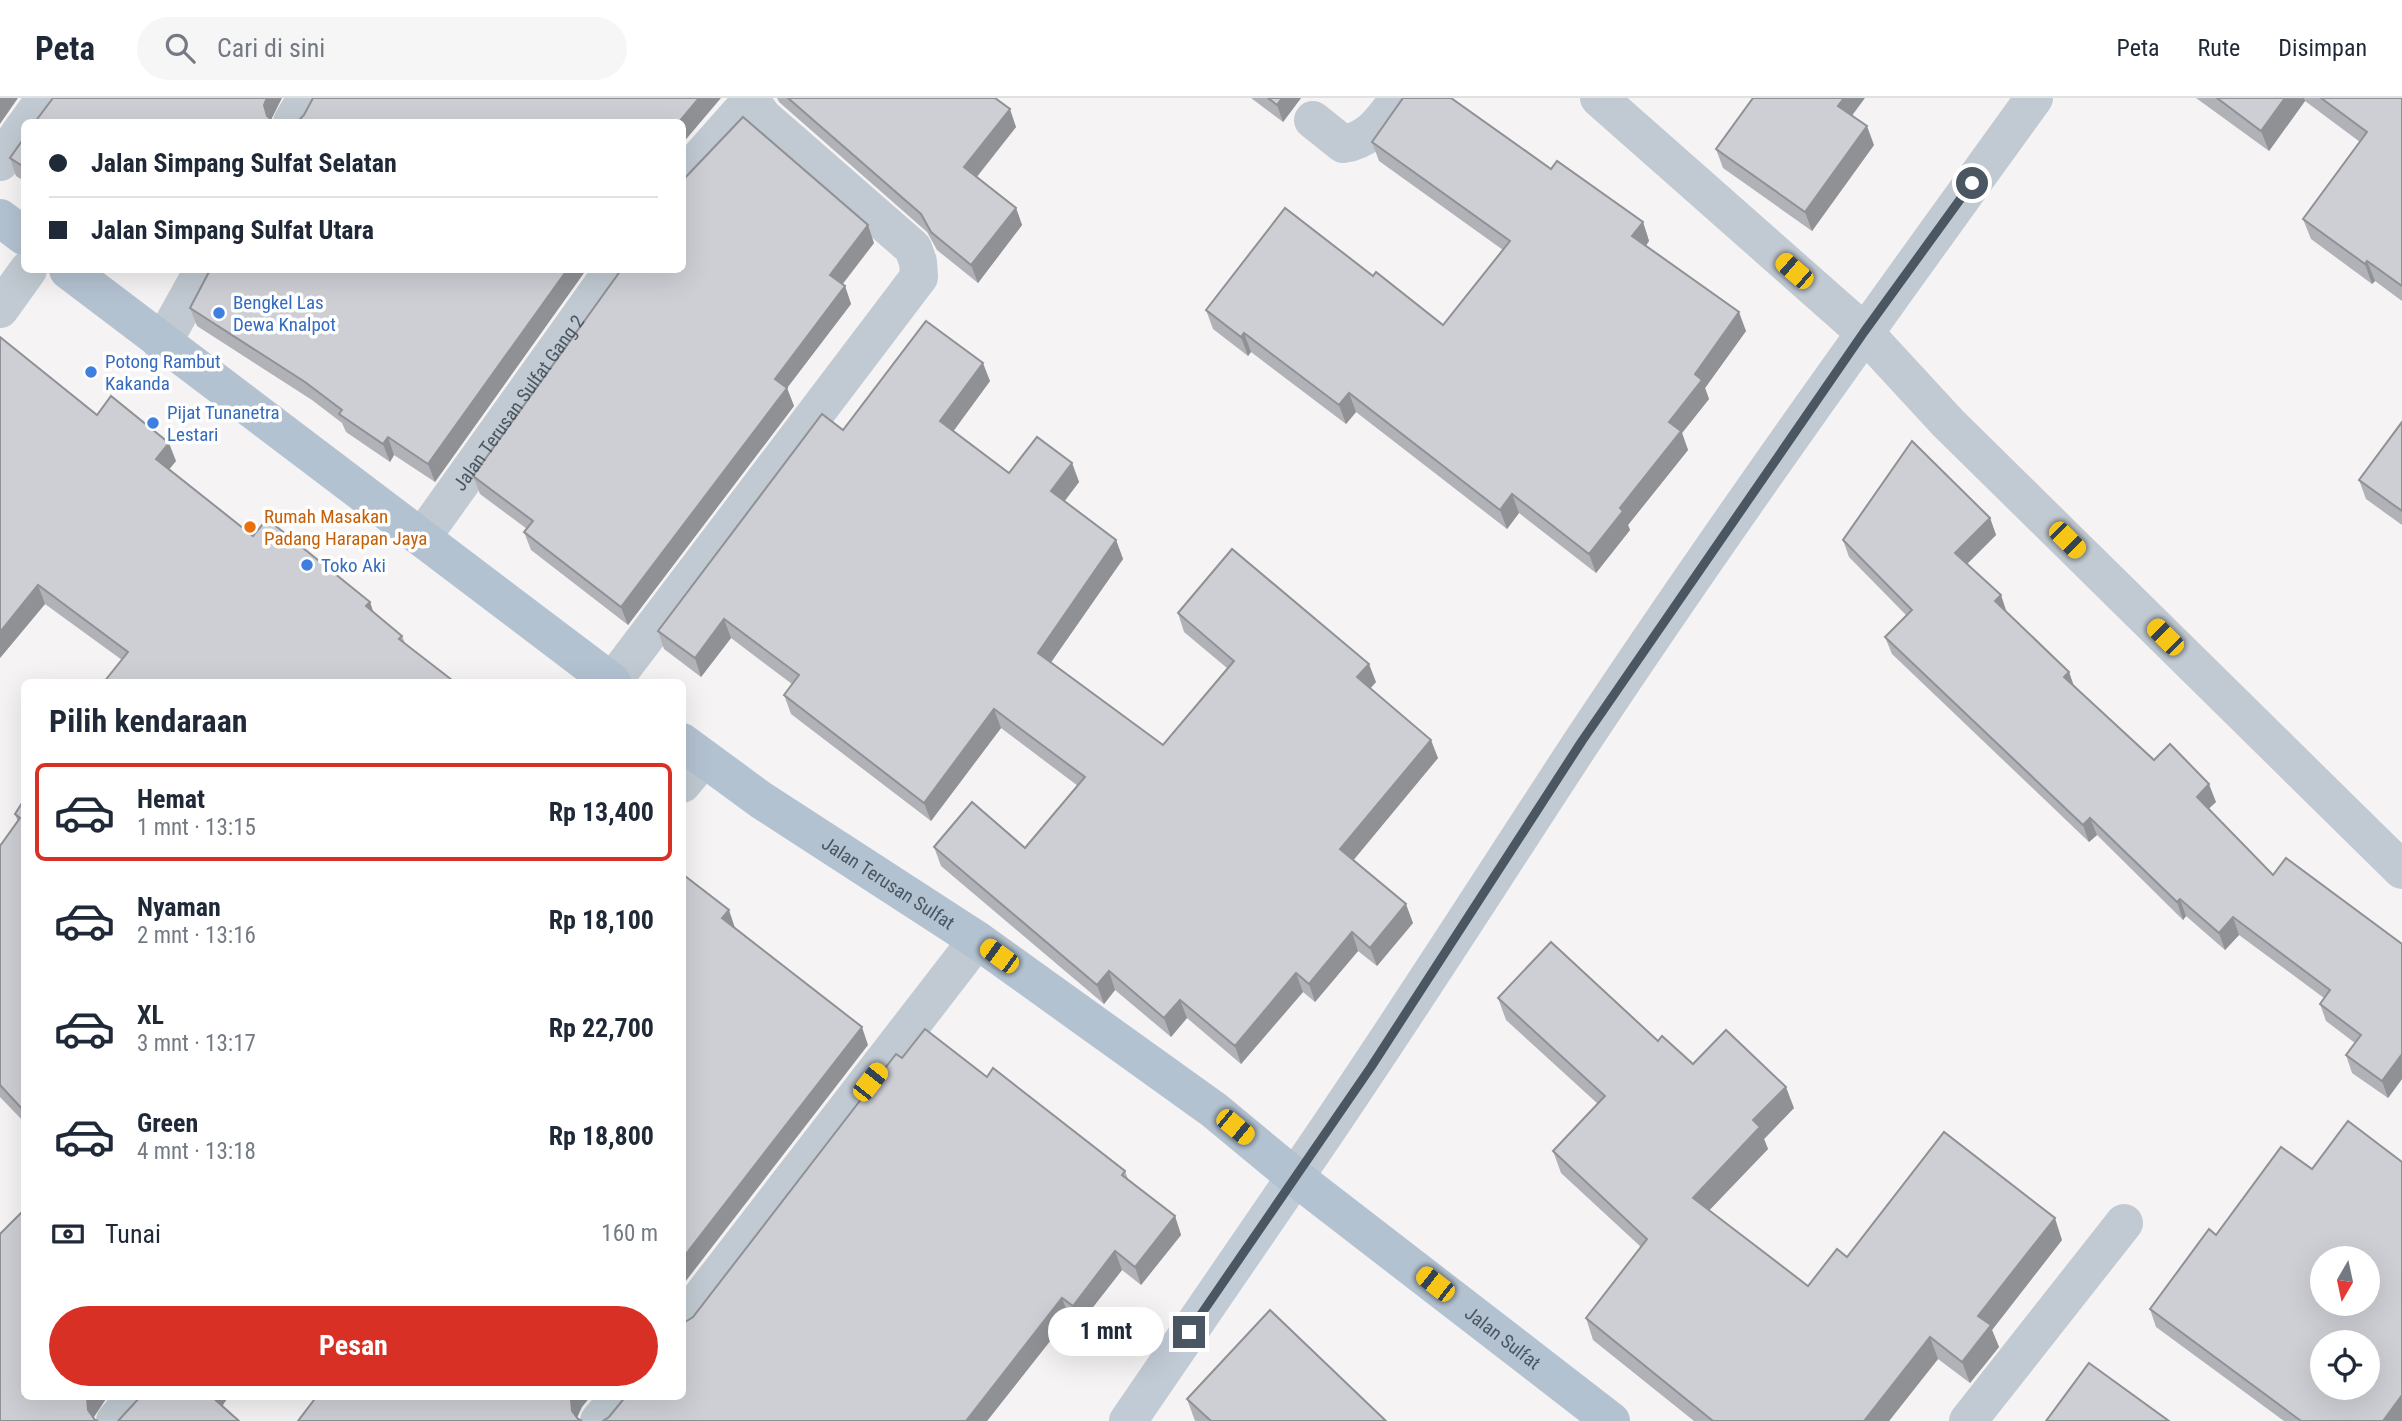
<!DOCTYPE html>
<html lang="id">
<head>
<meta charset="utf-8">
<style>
  body { margin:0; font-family:"Roboto Condensed",sans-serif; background:#f6f6f7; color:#1f2937; height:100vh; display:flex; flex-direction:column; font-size:26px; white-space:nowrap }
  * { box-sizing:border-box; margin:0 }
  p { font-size:23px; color:#747a83 }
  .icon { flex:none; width:38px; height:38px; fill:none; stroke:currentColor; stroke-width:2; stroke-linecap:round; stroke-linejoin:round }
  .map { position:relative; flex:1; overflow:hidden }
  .side { position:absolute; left:21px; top:581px; width:665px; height:721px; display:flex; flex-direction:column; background:#fff; border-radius:10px; box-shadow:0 7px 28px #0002 }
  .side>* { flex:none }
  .banner { position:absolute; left:21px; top:21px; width:665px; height:154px; border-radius:10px; box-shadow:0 7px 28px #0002; display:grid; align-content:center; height:154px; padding:0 28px; background:#fff }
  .needle { width:46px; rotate:189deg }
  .buttons { position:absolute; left:2310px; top:1148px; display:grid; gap:14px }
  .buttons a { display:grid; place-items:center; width:70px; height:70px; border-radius:50%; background:#fff; box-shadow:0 7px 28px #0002; font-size:35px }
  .end { position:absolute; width:32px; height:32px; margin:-16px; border:9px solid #4a5661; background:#fff; box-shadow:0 0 0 4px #fff }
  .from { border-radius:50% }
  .bubble { position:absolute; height:49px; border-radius:24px; background:#fff; box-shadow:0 7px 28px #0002; font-size:23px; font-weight:700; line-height:49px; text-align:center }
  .car { position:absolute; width:21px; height:42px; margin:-21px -10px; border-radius:9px; box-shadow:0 0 5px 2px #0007; background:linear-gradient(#f5c518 24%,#345 0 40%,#f5c518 0 76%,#345 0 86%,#f5c518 0) }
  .banner b { display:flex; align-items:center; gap:24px; height:66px; font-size:26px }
  .banner b+b { border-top:2px solid #e0e1e3 }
  .banner i { width:18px; height:18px; background:#1f2937 }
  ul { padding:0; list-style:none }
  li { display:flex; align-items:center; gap:21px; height:98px; margin:0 14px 10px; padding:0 14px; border:4px solid transparent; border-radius:10px }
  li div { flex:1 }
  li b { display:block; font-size:26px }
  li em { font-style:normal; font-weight:700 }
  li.on { border-color:#d93025 }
  li>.icon { width:63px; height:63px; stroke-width:1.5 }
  h2 { padding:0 28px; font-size:32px; line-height:84px }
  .pay { display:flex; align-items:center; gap:18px; height:77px; padding:0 28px; font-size:26px }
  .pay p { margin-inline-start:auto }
  .cta { display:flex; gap:14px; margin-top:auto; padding:14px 28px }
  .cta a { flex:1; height:80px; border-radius:42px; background:#d93025; color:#fff; font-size:28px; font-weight:700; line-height:80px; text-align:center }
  header { display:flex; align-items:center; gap:42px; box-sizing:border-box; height:98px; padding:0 35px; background:#fff; border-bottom:2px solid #e0e1e3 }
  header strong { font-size:33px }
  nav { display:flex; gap:38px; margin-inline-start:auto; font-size:24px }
  .search { width:490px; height:63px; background:#f6f6f7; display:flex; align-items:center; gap:18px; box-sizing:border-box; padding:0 24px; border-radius:38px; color:#747a83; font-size:26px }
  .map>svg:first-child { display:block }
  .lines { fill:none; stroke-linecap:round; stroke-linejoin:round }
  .street { stroke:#c1cad2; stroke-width:38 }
  .secondary { stroke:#c1cbd6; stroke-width:38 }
  .primary { stroke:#b3c2d1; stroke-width:38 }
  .wall { fill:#b0b2b7 }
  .shaded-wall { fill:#909195 }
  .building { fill:#cdcfd5; stroke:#909195; stroke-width:2; fill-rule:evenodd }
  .route { stroke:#4a5661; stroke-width:9 }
  .shop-dot { fill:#3f7fe0; stroke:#fff; stroke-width:2.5 }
  .food-dot { fill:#e8710a; stroke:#fff; stroke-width:2.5 }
  .labels { text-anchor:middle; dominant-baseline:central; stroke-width:7; stroke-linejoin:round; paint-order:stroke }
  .shop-label { font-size:19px; fill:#366cbe; stroke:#fff; text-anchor:start }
  .street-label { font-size:19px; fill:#4a5661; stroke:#fff }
  .food-label { font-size:19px; fill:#c56008; stroke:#fff; text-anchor:start }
</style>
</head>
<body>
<header>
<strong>Peta</strong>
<div class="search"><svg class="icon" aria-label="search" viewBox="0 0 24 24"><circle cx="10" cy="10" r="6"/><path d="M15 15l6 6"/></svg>Cari di sini</div>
<nav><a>Peta</a><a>Rute</a><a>Disimpan</a></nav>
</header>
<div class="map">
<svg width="2402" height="1323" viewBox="0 0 2402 1323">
  <rect width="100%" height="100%" fill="#f5f3f3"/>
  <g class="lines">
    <g class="street">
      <polyline points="1599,0 1864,234 1948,325 2402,772"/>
      <path d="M1313,22L1343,46C1371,42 1383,21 1399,0"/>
      <polyline points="28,24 45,0"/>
      <polyline points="292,24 306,0"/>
      <polyline points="0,64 24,29"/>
      <polyline points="682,80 753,0"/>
      <polyline points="0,211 28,172"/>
      <polyline points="162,246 203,172"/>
      <path id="s1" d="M423,438L613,172"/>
      <polyline points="612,584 919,179 918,164 913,150 763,19 749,0"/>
      <polyline points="682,686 703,661"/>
      <path d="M1295,1079C1394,936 1486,790 1581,645C1726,426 1880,213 2034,0"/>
      <polyline points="682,1224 977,842"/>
      <polyline points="115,1323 136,1298"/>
      <polyline points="599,1323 620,1298"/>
      <polyline points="1968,1323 2124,1125"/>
    </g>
    <polyline class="secondary" points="1128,1323 1295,1079"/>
    <g class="primary">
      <polyline points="0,120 24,138"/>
      <polyline points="68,172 612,584"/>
      <path id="s2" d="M682,644L761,702L977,842L1214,1012L1295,1079L1611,1323"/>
    </g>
  </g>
  <g class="wall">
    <polygon points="777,0 995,0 1016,29 977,79 1016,110 1022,127 978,185 937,152 927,134 779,4"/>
    <polygon points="1251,0 1301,0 1283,24"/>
    <polygon points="2196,0 2402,0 2402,203 2375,183 2372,186 2311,141 2303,121 2360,44 2305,3 2269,53"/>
    <polygon points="24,40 24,83 16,78 10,60"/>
    <polygon points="1372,44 1551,71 1643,124 1649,143 1646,148 1746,233 1705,290 1709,301 1682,335 1688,352 1628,427 1630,432 1596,475 1519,415 1507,431 1356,314 1346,326 1251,254 1248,258 1213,231 1206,212 1373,178 1443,227 1503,152 1379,63"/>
    <polygon points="1874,47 1812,133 1723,70 1716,51"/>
    <polygon points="874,145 843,186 845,188 851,206 787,290 794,308 628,527 531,452 524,434 527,431 480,396 473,378"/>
    <polygon points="586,172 435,384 394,357 390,364 346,334 342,325 312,302 197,228 190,210"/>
    <polygon points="990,283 953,333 1009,375 1072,365 1079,384 1064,403 1116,442 1123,461 1051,564 1163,647 1227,570 1184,534 1178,515 1376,584 1370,590 1438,660 1353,762 1413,825 1377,868 1358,853 1315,904 1303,894 1241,966 1187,920 1171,939 1115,892 1104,906 941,768 934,749 1025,750 1078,688 1001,630 931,723 791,616 784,597 792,586 731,540 701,579 664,551 658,533 843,332"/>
    <polygon points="97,317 176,363 169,371 253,438 370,504 373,514 402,538 405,545 122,562 45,506 0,560"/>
    <polygon points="2402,324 2402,427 2366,401 2359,382"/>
    <polygon points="1990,420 1996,437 1967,466 2007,514 2069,574 2074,588 2154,662 2216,704 2208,711 2273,777 2402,846 2402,981 2388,1000 2352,975 2346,957 2355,945 2326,923 2320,906 2324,900 2239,837 2225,852 2186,818 2183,822 2097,737 2089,744 1892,556 1885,539 1906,517 1849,459 1843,442"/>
    <polygon points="24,702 24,1024 0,999 0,748 18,724 15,716"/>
    <polygon points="1498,900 1658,943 1693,966 1794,1010 1764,1041 1768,1051 1709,1112 1808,1188 1847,1159 2062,1142 1992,1232 1999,1249 1970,1285 1938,1261 1889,1323 1694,1323 1593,1242 1586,1220 1641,1149 1561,1075 1553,1053 1598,1006 1506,922"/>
    <polygon points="902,960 987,979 1125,1073 1128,1081 1175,1118 1181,1137 1141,1187 1122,1172 1079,1227 1069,1219 987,1323 603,1323 609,1319 693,1219"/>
    <polygon points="2312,1071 2402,1323 2284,1323 2156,1229 2150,1211 2216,1137"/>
    <polygon points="1187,1301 1386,1323 1195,1323"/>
  </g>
  <g class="shaded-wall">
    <polygon points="0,0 18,0 0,26"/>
    <polygon points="267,0 282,0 270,24 264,7"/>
    <polygon points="699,0 721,0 682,46 682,24 679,24"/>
    <polygon points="1282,0 1301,0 1283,24 1277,7"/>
    <polygon points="1844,0 1865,0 1845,27 1838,8"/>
    <polygon points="2285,0 2304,0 2305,3 2269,53 2261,33"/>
    <polygon points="1010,11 1016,29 970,87 964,69"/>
    <polygon points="1867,28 1874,47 1812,133 1805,114"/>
    <polygon points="1016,110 1022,127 978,185 971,167"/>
    <polygon points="1643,124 1649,143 1639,157 1632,138"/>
    <polygon points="868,127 874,145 836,194 830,177"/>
    <polygon points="2367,163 2375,183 2372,186 2365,166"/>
    <polygon points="567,172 586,172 435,384 428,366"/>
    <polygon points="845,188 851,206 787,290 794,308 628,527 621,509 775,281"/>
    <polygon points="1739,214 1746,233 1705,290 1709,301 1682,335 1688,352 1628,427 1630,432 1596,475 1589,456 1620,410 1695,276"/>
    <polygon points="1244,235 1251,254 1248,258 1241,239"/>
    <polygon points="983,265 990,283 947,342 940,323"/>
    <polygon points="1349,295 1356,314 1346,326 1339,307"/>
    <polygon points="388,339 394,357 390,364 383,346"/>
    <polygon points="169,345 176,363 163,379 156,361"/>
    <polygon points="1072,365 1079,384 1058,412 1051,393"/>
    <polygon points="1512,396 1519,415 1507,431 1500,412"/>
    <polygon points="1990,420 1996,437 1961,472 1955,455"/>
    <polygon points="1116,442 1123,461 1045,573 1038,555"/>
    <polygon points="38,487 45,506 0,560 0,534"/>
    <polygon points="2001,497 2007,515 1995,503"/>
    <polygon points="370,504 376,522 366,508"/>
    <polygon points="724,521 731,540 701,579 695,560"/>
    <polygon points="1369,566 1376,584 1364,598 1357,579"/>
    <polygon points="2069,574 2075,592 2064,579"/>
    <polygon points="994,611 1001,630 931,723 924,705"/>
    <polygon points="1431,642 1438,660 1347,770 1340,751"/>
    <polygon points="2209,686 2216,704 2203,716 2197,699"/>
    <polygon points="2090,720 2097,737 2089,744 2083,727"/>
    <polygon points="2180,801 2186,818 2183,822 2177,804"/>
    <polygon points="1406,806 1413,825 1377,868 1370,850"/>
    <polygon points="729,812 735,830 722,820"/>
    <polygon points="2233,819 2239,837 2225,852 2219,835"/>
    <polygon points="1352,834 1358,853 1315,904 1309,886"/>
    <polygon points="1109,873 1115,892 1104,906 1097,887"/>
    <polygon points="1296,875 1303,894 1241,966 1235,948"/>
    <polygon points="1180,902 1187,920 1171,939 1164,920"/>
    <polygon points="862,929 868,947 682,1188 682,1161"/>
    <polygon points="2402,956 2402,981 2388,1000 2382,983"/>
    <polygon points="1786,989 1794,1010 1764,1041 1768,1051 1701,1121 1693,1100 1753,1022"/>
    <polygon points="1175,1118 1181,1137 1141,1187 1135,1169"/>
    <polygon points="2055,1120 2062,1142 1992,1232 1999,1249 1970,1285 1962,1264 1978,1218"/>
    <polygon points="1115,1153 1122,1172 1079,1227 1073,1208"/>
    <polygon points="1062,1200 1069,1219 987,1323 966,1323"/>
    <polygon points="1930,1239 1938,1261 1889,1323 1864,1323"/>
    <polygon points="2402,1297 2402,1323 2383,1323"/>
    <polygon points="88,1298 108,1298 94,1319 94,1323 88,1312 87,1300"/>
    <polygon points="210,1298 229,1298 217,1316"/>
    <polygon points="572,1298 591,1298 582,1309 577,1320 572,1313 571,1302"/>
  </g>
  <g class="building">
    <polygon points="53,0 267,0 264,7 267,18 274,24 35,24"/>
    <polygon points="313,0 699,0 679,24 297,24 304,17"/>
    <polygon points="788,0 995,0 1010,11 964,69 1016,110 971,167 931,134 921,116"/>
    <polygon points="1268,0 1282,0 1277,7"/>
    <polygon points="1403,0 1451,0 1551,71 1557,63 1643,124 1632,138 1739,214 1695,276 1702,282 1669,324 1681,333 1620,410 1623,413 1589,456 1512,396 1500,412 1349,295 1339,307 1244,235 1241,239 1206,212 1285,110 1373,178 1376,174 1443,227 1510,143 1372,44"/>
    <polygon points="1753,0 1844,0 1838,8 1867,28 1805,114 1716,51"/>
    <polygon points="2217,0 2285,0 2261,33"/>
    <polygon points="2321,0 2402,0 2402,188 2367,163 2365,166 2303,121 2367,34"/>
    <polygon points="743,19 868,127 830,177 845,188 775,281 787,290 621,509 524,434 533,423 473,378 621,172 682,172 682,83"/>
    <polygon points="24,40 24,69 10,60"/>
    <polygon points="210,172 567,172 428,366 388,339 383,346 339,316 342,312 305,284 190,210"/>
    <polygon points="926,223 983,265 940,323 1009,375 1037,339 1072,365 1051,393 1116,442 1038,555 1163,647 1234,563 1178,515 1232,451 1369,566 1357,579 1431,642 1340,751 1406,806 1370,850 1352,834 1309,886 1296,875 1235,948 1180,902 1164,920 1109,873 1097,887 934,749 972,704 1025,750 1085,679 994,611 924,705 784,597 799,577 724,521 695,560 658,533 822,316 843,332"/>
    <polygon points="0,239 97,317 111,298 169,345 156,361 253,438 267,421 370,504 366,508 402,538 399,541 452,582 450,584 104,584 128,554 38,487 0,534"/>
    <polygon points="2402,324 2402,413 2359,382"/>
    <polygon points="1912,343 1990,420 1955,455 2001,497 1995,503 2069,574 2064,579 2154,662 2170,646 2209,686 2197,699 2273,777 2286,760 2402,846 2402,956 2382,983 2346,957 2361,937 2320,906 2330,892 2233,819 2219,835 2180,801 2177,804 2090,720 2083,727 1885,539 1912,512 1843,442"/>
    <polygon points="24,702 24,1013 0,987 0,748 20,720 15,716"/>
    <polygon points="685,778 729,812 722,820 862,929 682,1161 682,781"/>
    <polygon points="1551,844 1658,943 1662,938 1693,966 1726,932 1786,989 1753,1022 1760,1029 1693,1100 1808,1188 1837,1151 1847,1159 1944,1034 2055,1120 1978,1218 1991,1227 1962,1264 1930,1239 1864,1323 1713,1323 1586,1220 1647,1141 1553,1053 1605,998 1498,900"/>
    <polygon points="925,931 987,979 993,970 1125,1073 1122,1077 1175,1118 1135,1169 1115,1153 1073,1208 1062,1200 966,1323 603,1323 609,1319 626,1298 682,1298 682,1226 693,1219 896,956 902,960"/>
    <path d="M2348,1023L2402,1064V1297L2383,1323H2301L2150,1211L2209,1131L2216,1137L2281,1049L2312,1071ZM2322,1160H2368V1206H2322ZM2322,1244H2368V1290H2322Z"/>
    <polygon points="24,1112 24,1298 88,1298 87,1300 88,1312 95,1322 98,1323 0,1323 0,1136"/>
    <polygon points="1270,1212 1386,1323 1211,1323 1187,1301"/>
    <polygon points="2089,1265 2169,1323 2046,1323"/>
    <polygon points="141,1298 211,1298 239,1323 118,1323"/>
    <polygon points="317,1298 572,1298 571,1302 572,1313 578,1321 582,1323 298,1323"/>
  </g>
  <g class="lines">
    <polyline class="route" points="1189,1234 1371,969 1582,643 1864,234 1972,85"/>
  </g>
  <g class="shop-dot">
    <circle cx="219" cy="215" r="7"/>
    <circle cx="91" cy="274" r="7"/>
    <circle cx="153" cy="325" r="7"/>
    <circle cx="307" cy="467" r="7"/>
  </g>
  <circle class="food-dot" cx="250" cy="429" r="7"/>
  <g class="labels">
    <g class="shop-label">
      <text x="233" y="204">Bengkel Las<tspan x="233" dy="22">Dewa Knalpot</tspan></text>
      <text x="105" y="263">Potong Rambut<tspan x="105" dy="22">Kakanda</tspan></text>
      <text x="167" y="314">Pijat Tunanetra<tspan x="167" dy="22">Lestari</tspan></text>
      <text x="321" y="467">Toko Aki</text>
    </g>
    <g class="street-label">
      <text stroke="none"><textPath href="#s1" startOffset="164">Jalan Terusan Sulfat Gang 2</textPath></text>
      <text stroke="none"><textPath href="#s2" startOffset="250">Jalan Terusan Sulfat</textPath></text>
      <text stroke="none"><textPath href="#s2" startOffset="1015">Jalan Sulfat</textPath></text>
    </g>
    <g class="food-label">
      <text x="264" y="418">Rumah Masakan<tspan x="264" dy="22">Padang Harapan Jaya</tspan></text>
    </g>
  </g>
</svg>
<div class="buttons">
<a><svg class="needle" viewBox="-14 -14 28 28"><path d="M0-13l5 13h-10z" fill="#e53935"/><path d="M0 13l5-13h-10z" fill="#747a83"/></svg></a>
<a><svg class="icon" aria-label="locate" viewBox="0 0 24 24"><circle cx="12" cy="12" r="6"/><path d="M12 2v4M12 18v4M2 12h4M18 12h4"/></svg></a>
</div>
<i class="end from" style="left:1972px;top:85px"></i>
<i class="end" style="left:1189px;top:1234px"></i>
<div class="bubble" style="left:1048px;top:1209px;width:116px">1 mnt</div>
<i class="car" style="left:1794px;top:173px;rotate:311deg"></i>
<i class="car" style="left:2067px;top:442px;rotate:135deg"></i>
<i class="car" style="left:2165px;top:539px;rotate:315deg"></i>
<i class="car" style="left:999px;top:858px;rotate:306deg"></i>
<i class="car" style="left:870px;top:984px;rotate:38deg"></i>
<i class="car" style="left:1235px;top:1029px;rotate:129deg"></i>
<i class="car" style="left:1435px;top:1186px;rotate:308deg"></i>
<div class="banner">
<b><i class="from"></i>Jalan Simpang Sulfat Selatan</b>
<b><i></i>Jalan Simpang Sulfat Utara</b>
</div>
<section class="side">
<h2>Pilih kendaraan</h2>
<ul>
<li class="on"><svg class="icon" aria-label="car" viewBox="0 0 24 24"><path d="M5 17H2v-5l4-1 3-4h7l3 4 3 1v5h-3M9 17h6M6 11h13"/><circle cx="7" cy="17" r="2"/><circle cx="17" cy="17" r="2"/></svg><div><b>Hemat</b><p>1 mnt · 13:15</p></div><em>Rp 13,400</em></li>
<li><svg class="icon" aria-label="car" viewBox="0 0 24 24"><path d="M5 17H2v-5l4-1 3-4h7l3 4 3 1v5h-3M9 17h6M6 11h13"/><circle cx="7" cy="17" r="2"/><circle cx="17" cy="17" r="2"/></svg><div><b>Nyaman</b><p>2 mnt · 13:16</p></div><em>Rp 18,100</em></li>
<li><svg class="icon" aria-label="car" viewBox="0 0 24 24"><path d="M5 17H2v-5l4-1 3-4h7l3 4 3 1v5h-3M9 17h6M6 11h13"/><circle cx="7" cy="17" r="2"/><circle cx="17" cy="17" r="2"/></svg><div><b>XL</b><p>3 mnt · 13:17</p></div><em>Rp 22,700</em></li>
<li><svg class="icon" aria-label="car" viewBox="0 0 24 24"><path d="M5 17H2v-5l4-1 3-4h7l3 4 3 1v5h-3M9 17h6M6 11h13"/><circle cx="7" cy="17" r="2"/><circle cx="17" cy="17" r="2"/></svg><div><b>Green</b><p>4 mnt · 13:18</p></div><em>Rp 18,800</em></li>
</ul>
<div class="pay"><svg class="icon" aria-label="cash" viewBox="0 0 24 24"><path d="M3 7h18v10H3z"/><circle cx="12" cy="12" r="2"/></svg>Tunai<p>160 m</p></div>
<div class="cta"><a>Pesan</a></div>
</section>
</div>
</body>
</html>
